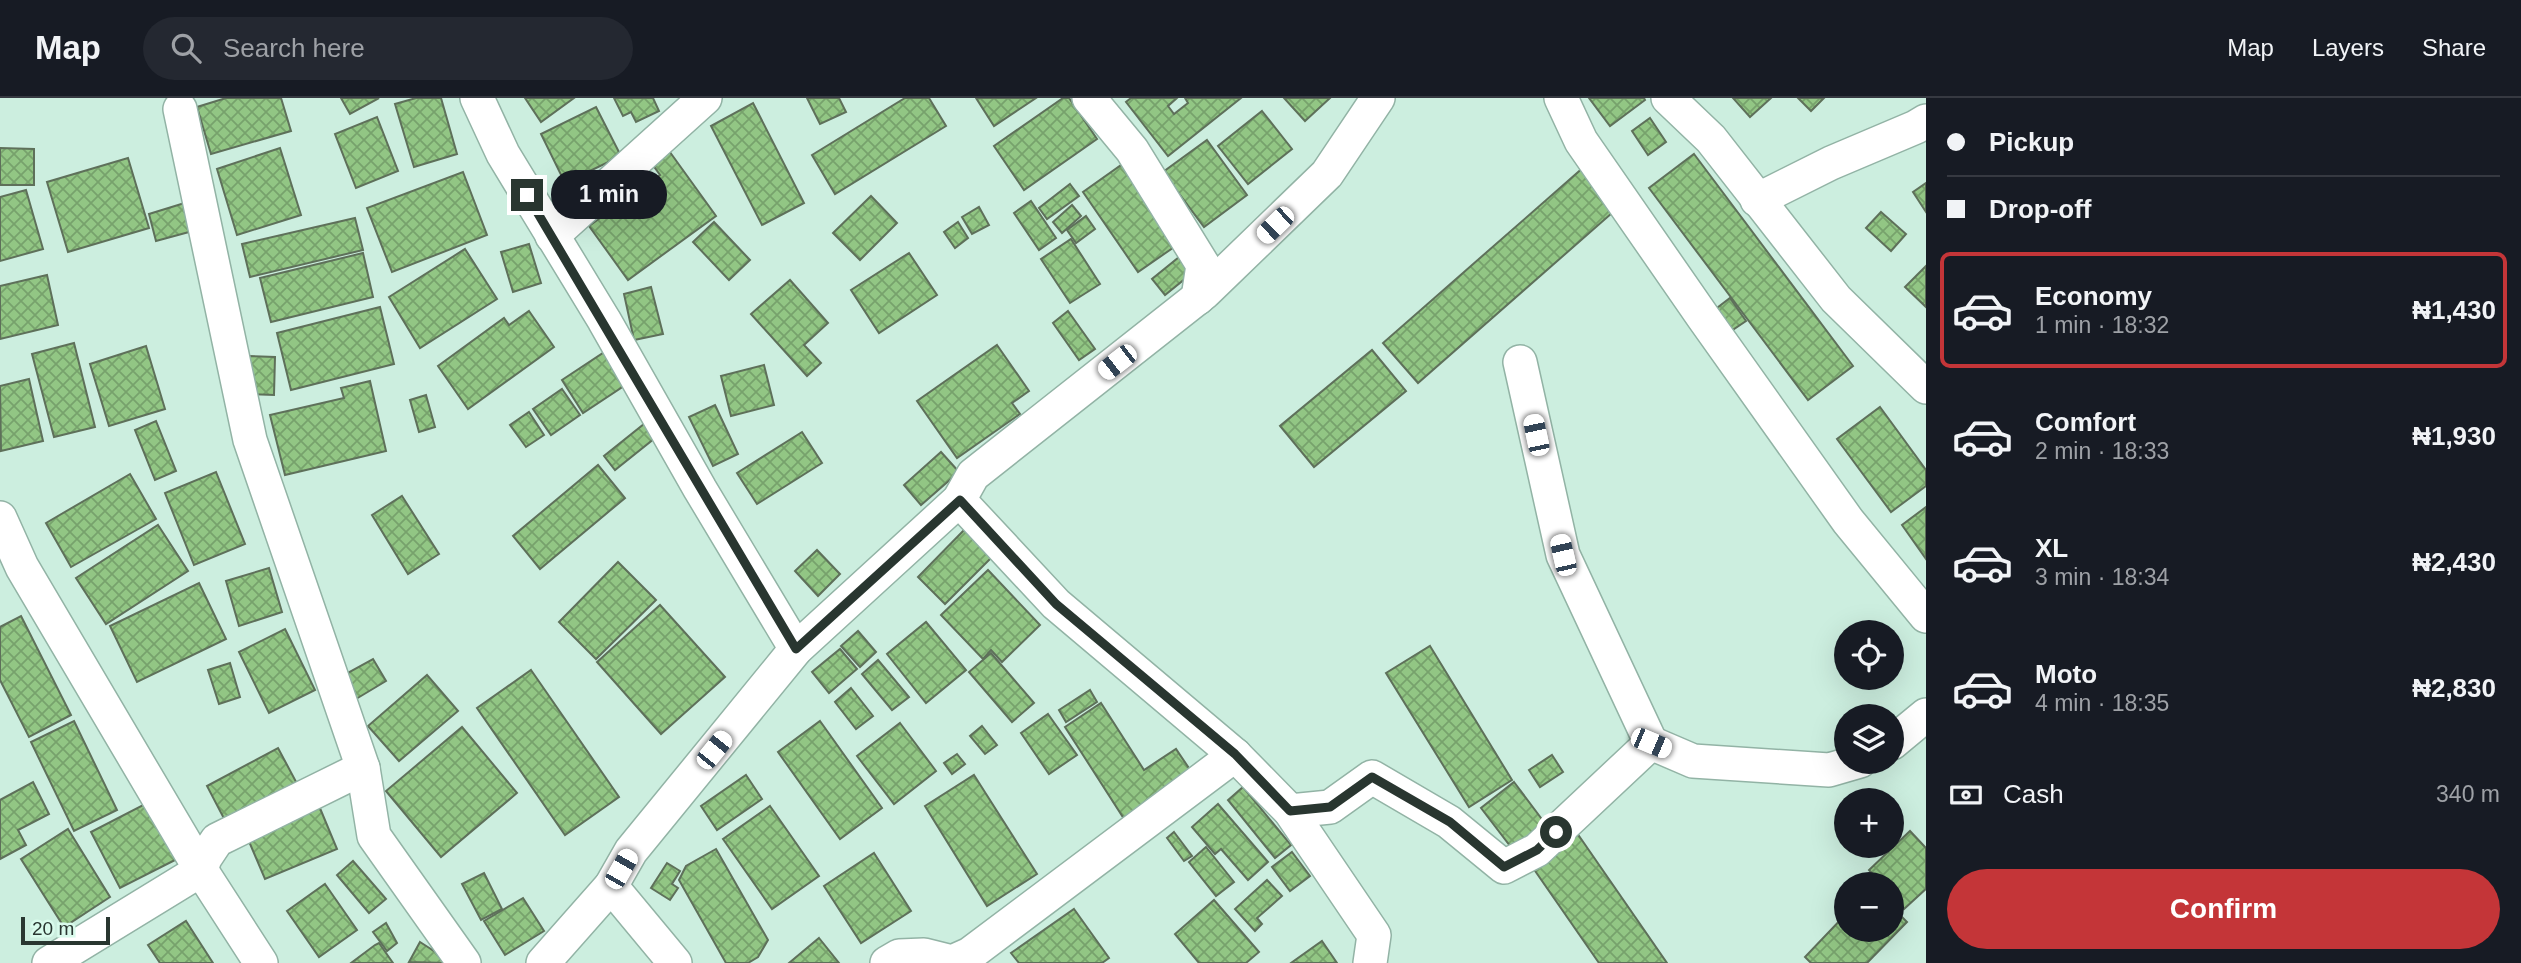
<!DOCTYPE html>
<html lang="en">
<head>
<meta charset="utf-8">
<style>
  body { margin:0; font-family:Helvetica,sans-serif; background:#242831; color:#f1f3f6; height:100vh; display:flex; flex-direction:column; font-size:26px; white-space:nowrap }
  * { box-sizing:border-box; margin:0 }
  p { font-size:23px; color:#9ea1a6 }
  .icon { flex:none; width:38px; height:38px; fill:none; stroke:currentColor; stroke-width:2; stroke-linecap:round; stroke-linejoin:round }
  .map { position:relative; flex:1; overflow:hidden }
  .panel { display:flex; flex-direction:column; background:#171b24; width:595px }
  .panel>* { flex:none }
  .banner { display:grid; align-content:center; height:154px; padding:0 21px; background:#171b24 }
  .controls { position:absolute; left:1834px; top:522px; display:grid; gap:14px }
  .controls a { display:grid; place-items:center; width:70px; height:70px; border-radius:50%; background:#171b24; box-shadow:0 7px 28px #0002; font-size:35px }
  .scale { position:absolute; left:21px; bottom:18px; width:89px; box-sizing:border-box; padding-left:7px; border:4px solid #293630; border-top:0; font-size:19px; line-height:24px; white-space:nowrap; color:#293630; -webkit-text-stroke:5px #d9fbec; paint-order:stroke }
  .end { position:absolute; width:32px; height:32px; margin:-16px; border:9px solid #293630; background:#fff; box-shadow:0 0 0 4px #fff }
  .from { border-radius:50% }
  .bubble { position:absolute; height:49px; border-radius:24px; background:#171b24; box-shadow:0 7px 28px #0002; font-size:23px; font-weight:600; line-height:49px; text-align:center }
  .car { position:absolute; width:21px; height:42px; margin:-21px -10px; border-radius:9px; box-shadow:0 0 5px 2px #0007; background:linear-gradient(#fff 24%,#345 0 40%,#fff 0 76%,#345 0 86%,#fff 0) }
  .banner b { display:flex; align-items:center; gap:24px; height:66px; font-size:26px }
  .banner b+b { border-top:2px solid #363941 }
  .banner i { width:18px; height:18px; background:#f1f3f6 }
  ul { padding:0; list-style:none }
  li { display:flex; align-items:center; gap:21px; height:116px; margin:0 14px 10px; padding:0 7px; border:4px solid transparent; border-radius:10px }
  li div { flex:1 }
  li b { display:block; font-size:26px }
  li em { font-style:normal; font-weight:600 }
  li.on { border-color:#c43538 }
  li>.icon { width:63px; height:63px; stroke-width:1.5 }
  .pay { display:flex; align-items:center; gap:18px; height:77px; padding:0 21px; font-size:26px }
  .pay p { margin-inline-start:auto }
  .action { display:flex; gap:14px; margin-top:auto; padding:14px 21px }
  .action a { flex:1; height:80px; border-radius:42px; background:#c43538; color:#fff; font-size:28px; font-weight:600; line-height:80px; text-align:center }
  header { display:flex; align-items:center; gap:42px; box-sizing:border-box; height:98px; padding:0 35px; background:#171b24; border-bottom:2px solid #363941 }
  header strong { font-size:33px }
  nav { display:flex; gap:38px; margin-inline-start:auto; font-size:24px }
  .search { width:490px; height:63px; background:#242831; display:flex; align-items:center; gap:18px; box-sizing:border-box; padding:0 24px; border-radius:38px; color:#9ea1a6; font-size:26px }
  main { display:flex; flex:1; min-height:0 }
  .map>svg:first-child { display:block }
  .building { fill:url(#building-cross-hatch); stroke:#5e705a; stroke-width:2 }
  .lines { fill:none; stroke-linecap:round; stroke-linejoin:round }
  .street-casing { stroke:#92b3a5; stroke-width:36 }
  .street { stroke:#fff; stroke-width:33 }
  .route { stroke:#293630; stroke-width:9 }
</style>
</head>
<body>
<header>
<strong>Map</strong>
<div class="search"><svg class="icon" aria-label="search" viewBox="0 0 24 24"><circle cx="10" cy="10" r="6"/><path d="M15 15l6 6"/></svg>Search here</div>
<nav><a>Map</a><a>Layers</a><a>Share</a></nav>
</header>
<main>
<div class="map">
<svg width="1926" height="865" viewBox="0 0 1926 865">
  <defs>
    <pattern id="building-cross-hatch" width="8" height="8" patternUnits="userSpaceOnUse" patternTransform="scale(1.75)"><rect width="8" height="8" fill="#92c684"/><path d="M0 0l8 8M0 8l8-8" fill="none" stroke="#77a26c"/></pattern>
  </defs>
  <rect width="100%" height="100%" fill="#cceedf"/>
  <g class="building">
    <polygon points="226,0 281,0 291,33 211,56 197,9"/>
    <polygon points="341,0 379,0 350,16"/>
    <polygon points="416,0 441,0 457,56 414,69 395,6"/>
    <polygon points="525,0 574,0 541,24"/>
    <polygon points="614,0 653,0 659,13 636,24 631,14 623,18"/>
    <polygon points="807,0 839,0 846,14 820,26"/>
    <polygon points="905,0 929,0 946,28 835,96 812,57"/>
    <polygon points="976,0 1036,0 994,28"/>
    <polygon points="1063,0 1069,0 1097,41 1024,92 994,48"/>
    <polygon points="1131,0 1177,0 1168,8 1174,16 1188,5 1185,0 1241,0 1168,58 1126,4"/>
    <polygon points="1284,0 1330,0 1305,23"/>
    <polygon points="1589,0 1644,0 1645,2 1610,28"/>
    <polygon points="1733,0 1771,0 1750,19"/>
    <polygon points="1798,0 1824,0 1811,13"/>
    <polygon points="753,5 804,105 762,127 711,28"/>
    <polygon points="596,9 621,58 565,85 541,36"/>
    <polygon points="1262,13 1292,51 1248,86 1218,48"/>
    <polygon points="377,19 398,73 356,90 335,36"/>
    <polygon points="1650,20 1666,44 1648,57 1632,33"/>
    <polygon points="1207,42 1247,97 1204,129 1163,74"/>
    <polygon points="0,50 34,51 34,87 0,87"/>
    <polygon points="280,50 301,117 237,137 217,71"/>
    <polygon points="667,50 716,118 628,182 589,128 660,77 650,63"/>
    <polygon points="1694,56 1853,268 1808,302 1649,90"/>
    <polygon points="128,60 149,130 68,154 47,84"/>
    <polygon points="1593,61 1628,101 1418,285 1383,245"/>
    <polygon points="1124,65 1180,145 1138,174 1083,94"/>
    <polygon points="463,74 487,137 392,174 367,110"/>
    <polygon points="1926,85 1926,114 1913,94"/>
    <polygon points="1070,86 1079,98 1047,121 1039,110"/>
    <polygon points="26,92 43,151 0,163 0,99"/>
    <polygon points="871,98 897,125 860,162 833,135"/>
    <polygon points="191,103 200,131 156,143 149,116"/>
    <polygon points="1031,103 1056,140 1039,152 1014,115"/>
    <polygon points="1072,107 1081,118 1062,135 1053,124"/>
    <polygon points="979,109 989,127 972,136 962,119"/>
    <polygon points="1881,114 1906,136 1891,153 1866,130"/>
    <polygon points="1086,118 1095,131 1076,145 1067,132"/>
    <polygon points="355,120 363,152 250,179 242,146"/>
    <polygon points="714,124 750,162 729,182 693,144"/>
    <polygon points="958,124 968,140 955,150 944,134"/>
    <polygon points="1071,141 1100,186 1070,205 1041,161"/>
    <polygon points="529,146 541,185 513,194 501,154"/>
    <polygon points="465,151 497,201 420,250 389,199"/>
    <polygon points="363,155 373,199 271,224 260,180"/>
    <polygon points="909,155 937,197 879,235 851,192"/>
    <polygon points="1184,155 1197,171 1165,197 1152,181"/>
    <polygon points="1926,168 1926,209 1905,189"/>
    <polygon points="47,177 58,227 0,241 0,188"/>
    <polygon points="790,182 828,225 804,247 821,265 807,278 751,216"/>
    <polygon points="651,189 663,236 634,242 624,196"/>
    <polygon points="1730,200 1746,223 1728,235 1713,213"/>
    <polygon points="380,209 394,266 291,292 277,235"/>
    <polygon points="529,213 554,249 468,311 438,268 504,220 509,227"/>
    <polygon points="1068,213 1095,251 1079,262 1053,225"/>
    <polygon points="74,245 95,329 54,339 32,256"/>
    <polygon points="997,247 1029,293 1012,305 1020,316 957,360 917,303"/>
    <polygon points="146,248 165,311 109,328 90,266"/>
    <polygon points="1372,252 1406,293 1314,369 1280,328"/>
    <polygon points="606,253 627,286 583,315 562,282"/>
    <polygon points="249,258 275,259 274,297 248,296"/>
    <polygon points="764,267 774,307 731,318 721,278"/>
    <polygon points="29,281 43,343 1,353 0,288"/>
    <polygon points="370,283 386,353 285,377 270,317 344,300 341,290"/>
    <polygon points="562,291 580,317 551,337 533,311"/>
    <polygon points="426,297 435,329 419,334 410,302"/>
    <polygon points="715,307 738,356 713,368 689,319"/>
    <polygon points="1880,309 1926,372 1926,388 1891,414 1837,341"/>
    <polygon points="529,314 544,337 526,349 510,327"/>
    <polygon points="649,322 660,336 615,372 604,358"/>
    <polygon points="156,323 176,373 155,382 135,332"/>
    <polygon points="802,334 822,365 757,406 737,375"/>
    <polygon points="941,354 959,374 921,407 904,387"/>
    <polygon points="598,367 625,400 540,471 513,438"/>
    <polygon points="216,374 245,446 194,467 165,395"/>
    <polygon points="130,376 156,421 71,469 46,425"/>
    <polygon points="402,398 439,456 408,476 372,417"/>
    <polygon points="1926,409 1926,461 1902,427"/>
    <polygon points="158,427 188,473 106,526 76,480"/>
    <polygon points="969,427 996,455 945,506 918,479"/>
    <polygon points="817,452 840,476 818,498 795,473"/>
    <polygon points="618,464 656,502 596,561 559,524"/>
    <polygon points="269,470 282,514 239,528 226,483"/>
    <polygon points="988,472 1040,527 1002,564 991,552 983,561 941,517"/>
    <polygon points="199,485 226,541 137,584 110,528"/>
    <polygon points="660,507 725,579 661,636 597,564"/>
    <polygon points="21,518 71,617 29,639 0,582 0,529"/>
    <polygon points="926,524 966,572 926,605 887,556"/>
    <polygon points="285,531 315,592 269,615 239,554"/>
    <polygon points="858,533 876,554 860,569 841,548"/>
    <polygon points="1430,548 1512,682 1469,709 1386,575"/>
    <polygon points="840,551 857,571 829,595 812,574"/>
    <polygon points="991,555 1034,605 1012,624 969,574"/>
    <polygon points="373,561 386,583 356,601 342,578"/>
    <polygon points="878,562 909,599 892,612 862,576"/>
    <polygon points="230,565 240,599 219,606 208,572"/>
    <polygon points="531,572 619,699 565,737 477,610"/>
    <polygon points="427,577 458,613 399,663 368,628"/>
    <polygon points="851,590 873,618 856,631 835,604"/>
    <polygon points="1090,592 1097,604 1066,624 1059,612"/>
    <polygon points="1101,605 1144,672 1176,651 1197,682 1128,727 1065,629"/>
    <polygon points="1048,616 1077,657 1049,676 1021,635"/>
    <polygon points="74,623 117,712 74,733 31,644"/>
    <polygon points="820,623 882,710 840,741 778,654"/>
    <polygon points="900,625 936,673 894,706 857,658"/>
    <polygon points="982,628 997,647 985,656 970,638"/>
    <polygon points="462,629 517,695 441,759 386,693"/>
    <polygon points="278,650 302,695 231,734 207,688"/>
    <polygon points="957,656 965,666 952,676 944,665"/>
    <polygon points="1552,657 1563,674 1540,689 1529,672"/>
    <polygon points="746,677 762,701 717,732 701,708"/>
    <polygon points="974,677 1037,776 987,808 925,708"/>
    <polygon points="33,684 49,716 18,732 26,747 0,761 0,702"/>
    <polygon points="1514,684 1547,728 1514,753 1481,710"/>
    <polygon points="1243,689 1291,747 1275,760 1228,702"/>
    <polygon points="317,703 337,751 265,781 245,734"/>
    <polygon points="147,705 177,761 120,790 91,734"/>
    <polygon points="1218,706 1268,764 1248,782 1221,751 1215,756 1192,729"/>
    <polygon points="770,708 819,778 772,811 723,741"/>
    <polygon points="68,731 110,799 64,829 21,761"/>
    <polygon points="1910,733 1926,750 1926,791 1904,811 1892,797 1892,786 1881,786 1869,772"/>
    <polygon points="1174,734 1192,758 1184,763 1167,740"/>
    <polygon points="1577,735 1667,865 1599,865 1531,767"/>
    <polygon points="1206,749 1234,784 1216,798 1189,764"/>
    <polygon points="716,751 768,842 758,859 748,865 726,865 679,782 686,768"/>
    <polygon points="1292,754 1310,778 1290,793 1272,769"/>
    <polygon points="874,755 911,813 861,845 824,788"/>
    <polygon points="353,763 386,801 369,815 337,777"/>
    <polygon points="667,765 680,773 672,786 678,790 670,802 651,790"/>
    <polygon points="484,775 502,811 481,822 462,786"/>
    <polygon points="1267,782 1282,798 1257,820 1262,826 1255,833 1235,811"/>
    <polygon points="325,786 357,832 319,859 287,813"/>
    <polygon points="523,800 544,833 505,857 484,823"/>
    <polygon points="1214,802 1259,854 1246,865 1199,865 1175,836"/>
    <polygon points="1892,809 1907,824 1867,865 1811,865 1805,859 1846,816 1846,831 1892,831"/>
    <polygon points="1074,811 1109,860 1102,865 1019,865 1011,855"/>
    <polygon points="186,823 213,865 160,865 148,847"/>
    <polygon points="386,825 397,845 387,853 373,834"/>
    <polygon points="819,840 839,865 789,865"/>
    <polygon points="1322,843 1337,865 1291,865"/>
    <polygon points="420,844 448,862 446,865 409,864"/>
    <polygon points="379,845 393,865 351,865 375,847"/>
  </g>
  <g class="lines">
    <defs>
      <g id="street">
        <polyline points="477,0 503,56 604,222 700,391 796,551"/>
        <polyline points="1089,0 1132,52 1203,167 1198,200"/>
        <polyline points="1561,0 1581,43 1703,219 1848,423 1926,518"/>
        <polyline points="1668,0 1711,41 1836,201 1926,289"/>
        <polyline points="180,11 250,342 363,670 374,738 464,865"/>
        <polyline points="1757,102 1831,65 1916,29 1926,23"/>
        <polyline points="552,138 705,0"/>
        <polyline points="959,402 1056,506 1235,657 1290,713 1374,837 1370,865"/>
        <polyline points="0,420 22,469 201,772 261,865"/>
        <polyline points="1651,645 1693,663 1829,672 1860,663"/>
        <polyline points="1892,645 1926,617"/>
        <polyline points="1290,713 1330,709 1372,679 1449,724 1504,769 1537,752 1651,645 1563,457 1520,264"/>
        <polyline points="611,788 675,865"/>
        <polyline points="49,865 201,772 205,760 217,742 363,670"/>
        <polyline points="543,865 611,788 631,753 796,551 959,402 973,377 1205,194 1327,76 1378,0"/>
        <polyline points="887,865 899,858 924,857 952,864 970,856 1235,657"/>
      </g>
    </defs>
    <use href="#street" class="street-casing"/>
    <use href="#street" class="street"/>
  </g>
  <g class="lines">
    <polyline class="route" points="527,97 796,551 960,402 1056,506 1235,656 1290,713 1330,709 1372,679 1450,724 1504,769 1537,752 1556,734"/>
  </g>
</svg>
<div class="controls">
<a><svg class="icon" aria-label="locate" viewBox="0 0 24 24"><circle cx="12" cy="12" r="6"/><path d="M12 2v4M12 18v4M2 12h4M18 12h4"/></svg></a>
<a><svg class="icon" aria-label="layers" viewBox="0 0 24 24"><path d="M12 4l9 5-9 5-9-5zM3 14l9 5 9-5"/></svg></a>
<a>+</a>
<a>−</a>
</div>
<div class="scale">20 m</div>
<i class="end from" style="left:1556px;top:734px"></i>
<i class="end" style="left:527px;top:97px"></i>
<div class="bubble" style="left:551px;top:72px;width:116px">1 min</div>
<i class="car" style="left:1275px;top:127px;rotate:226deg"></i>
<i class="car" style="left:1117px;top:264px;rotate:232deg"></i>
<i class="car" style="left:1536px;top:337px;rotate:348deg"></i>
<i class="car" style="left:1563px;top:457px;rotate:347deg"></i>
<i class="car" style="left:1651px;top:645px;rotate:113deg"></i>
<i class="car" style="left:714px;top:652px;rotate:39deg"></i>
<i class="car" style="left:621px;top:771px;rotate:30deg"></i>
</div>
<section class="panel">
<div class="banner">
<b><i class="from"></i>Pickup</b>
<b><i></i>Drop-off</b>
</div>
<ul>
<li class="on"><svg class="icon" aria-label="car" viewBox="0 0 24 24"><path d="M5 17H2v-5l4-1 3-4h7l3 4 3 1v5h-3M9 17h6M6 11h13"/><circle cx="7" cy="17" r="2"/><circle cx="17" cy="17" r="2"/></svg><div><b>Economy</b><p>1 min · 18:32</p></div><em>₦1,430</em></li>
<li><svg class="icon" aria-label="car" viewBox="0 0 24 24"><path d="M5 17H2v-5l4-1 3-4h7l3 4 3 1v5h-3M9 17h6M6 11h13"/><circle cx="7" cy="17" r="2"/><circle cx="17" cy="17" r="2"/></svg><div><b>Comfort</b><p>2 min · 18:33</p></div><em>₦1,930</em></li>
<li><svg class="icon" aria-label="car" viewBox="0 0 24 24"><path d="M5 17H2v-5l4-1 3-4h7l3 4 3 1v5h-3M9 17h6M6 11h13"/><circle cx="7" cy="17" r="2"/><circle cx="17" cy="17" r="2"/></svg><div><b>XL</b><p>3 min · 18:34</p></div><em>₦2,430</em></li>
<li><svg class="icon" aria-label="car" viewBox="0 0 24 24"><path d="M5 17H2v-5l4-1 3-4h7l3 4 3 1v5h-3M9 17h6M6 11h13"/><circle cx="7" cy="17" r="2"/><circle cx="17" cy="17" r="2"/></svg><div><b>Moto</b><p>4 min · 18:35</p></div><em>₦2,830</em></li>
</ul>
<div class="pay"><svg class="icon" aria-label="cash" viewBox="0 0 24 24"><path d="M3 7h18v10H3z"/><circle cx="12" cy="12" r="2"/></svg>Cash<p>340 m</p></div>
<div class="action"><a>Confirm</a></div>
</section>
</main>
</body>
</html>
